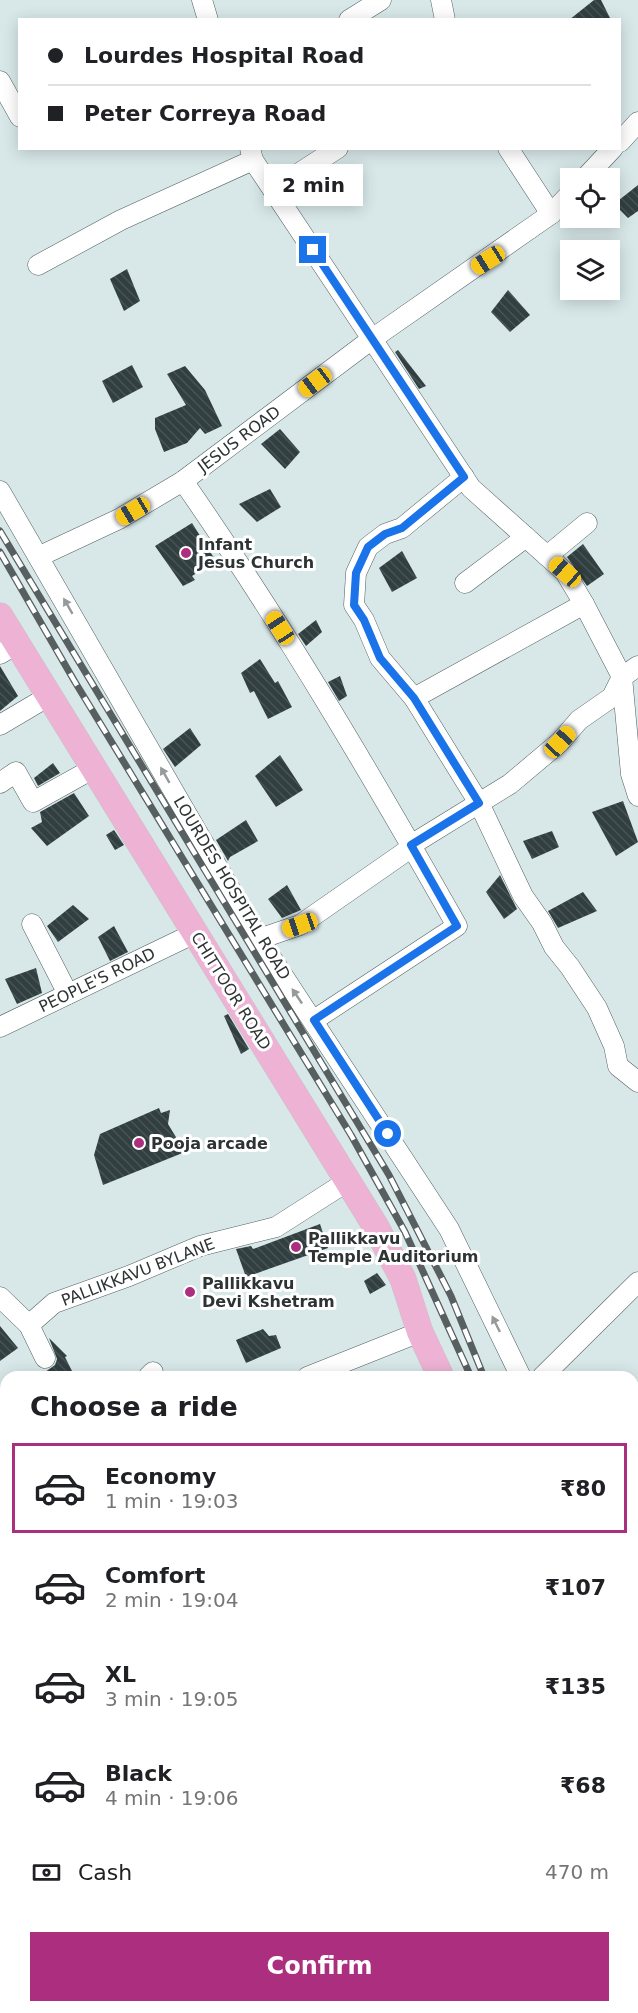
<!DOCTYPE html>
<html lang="en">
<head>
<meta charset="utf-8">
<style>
  body { margin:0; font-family:"DejaVu Sans",sans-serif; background:#f6f6f6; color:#202124; height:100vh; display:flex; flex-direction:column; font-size:22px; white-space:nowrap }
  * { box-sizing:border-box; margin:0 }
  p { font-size:20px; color:#757577 }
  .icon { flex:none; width:33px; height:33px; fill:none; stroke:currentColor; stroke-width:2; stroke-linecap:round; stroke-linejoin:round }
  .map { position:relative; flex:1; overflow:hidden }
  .panel { position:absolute; left:0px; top:1371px; width:639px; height:642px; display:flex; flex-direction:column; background:#fff; border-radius:18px 18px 0 0; box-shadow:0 3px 15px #0003 }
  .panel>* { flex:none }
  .guide { position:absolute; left:18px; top:18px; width:603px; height:132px; border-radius:0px; box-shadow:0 3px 15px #0003; display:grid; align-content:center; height:132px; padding:0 30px; background:#fff }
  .fabs { position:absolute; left:560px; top:168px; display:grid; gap:12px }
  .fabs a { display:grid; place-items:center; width:60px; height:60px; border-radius:0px; background:#fff; box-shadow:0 3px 15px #0003; font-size:30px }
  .end { position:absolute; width:27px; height:27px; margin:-14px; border:8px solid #1a73e8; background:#fff; box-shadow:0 0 0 3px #fff }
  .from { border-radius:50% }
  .bubble { position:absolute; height:42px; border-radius:0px; background:#fff; box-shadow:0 3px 15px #0003; font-size:20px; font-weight:700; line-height:42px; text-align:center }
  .car { position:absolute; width:18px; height:36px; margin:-18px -9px; border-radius:8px; box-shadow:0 0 4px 2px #0007; background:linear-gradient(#f5c518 24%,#345 0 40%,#f5c518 0 76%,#345 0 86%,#f5c518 0) }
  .guide b { display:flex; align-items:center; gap:21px; height:57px; font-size:22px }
  .guide b+b { border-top:2px solid #e0e0e0 }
  .guide i { width:15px; height:15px; background:#202124 }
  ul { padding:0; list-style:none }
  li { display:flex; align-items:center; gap:18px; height:90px; margin:0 12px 9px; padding:0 18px; border:3px solid transparent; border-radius:0px }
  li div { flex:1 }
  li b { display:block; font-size:22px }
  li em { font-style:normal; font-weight:700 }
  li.selected { border-color:#ac2e7e }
  li>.icon { width:54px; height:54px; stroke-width:1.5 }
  h2 { padding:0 30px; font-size:27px; line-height:72px }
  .pay { display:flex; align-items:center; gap:15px; height:66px; padding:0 30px; font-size:22px }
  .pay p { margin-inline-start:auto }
  .action { display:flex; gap:12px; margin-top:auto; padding:12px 30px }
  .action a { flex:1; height:69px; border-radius:0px; background:#ac2e7e; color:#fff; font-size:24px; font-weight:700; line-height:69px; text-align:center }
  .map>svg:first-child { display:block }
  .building { fill:url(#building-back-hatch) }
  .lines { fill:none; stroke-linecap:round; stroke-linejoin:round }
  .minor-casing { stroke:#526061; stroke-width:21 }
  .major-casing { stroke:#c4c6c6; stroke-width:27 }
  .minor { stroke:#fff; stroke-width:20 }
  .major { stroke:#eeb2d4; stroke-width:26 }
  .rail-casing { stroke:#575f60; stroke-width:7 }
  .rail { stroke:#fff; stroke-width:4.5; stroke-dasharray:14; stroke-linecap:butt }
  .oneway { fill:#969a9a }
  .route { stroke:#1a73e8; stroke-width:8 }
  .poi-dot { fill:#ac2e7e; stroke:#fff; stroke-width:2 }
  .labels { text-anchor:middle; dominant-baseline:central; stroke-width:6; stroke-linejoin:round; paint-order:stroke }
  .street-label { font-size:16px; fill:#2e3434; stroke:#fff }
  .poi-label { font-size:16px; font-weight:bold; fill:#2e3434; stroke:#fff; text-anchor:start }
</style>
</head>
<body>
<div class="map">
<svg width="638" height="2013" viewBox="0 0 638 2013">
  <defs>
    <pattern id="building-back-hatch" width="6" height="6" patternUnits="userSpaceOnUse" patternTransform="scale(1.5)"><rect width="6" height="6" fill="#323f40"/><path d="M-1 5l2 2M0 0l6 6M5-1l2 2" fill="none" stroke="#475354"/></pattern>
  </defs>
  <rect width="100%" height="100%" fill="#d8e8e9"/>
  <g class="building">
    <polygon points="594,0 601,0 611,20 569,20"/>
    <polygon points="638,185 638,211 628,218 614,204"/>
    <polygon points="127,269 140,301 124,311 110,279"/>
    <polygon points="508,290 530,315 510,332 491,312"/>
    <polygon points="398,350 426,386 419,389 395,352"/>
    <polygon points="132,365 143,387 113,403 102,381"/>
    <polygon points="185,366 205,390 222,426 205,434 200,428 187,443 164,452 155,429 155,418 186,405 167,374"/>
    <polygon points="280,429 300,452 285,469 261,444"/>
    <polygon points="270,489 281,507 257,522 239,504"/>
    <polygon points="192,523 216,561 192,576 195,580 183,586 155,546"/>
    <polygon points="583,544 604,574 587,586 567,557"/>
    <polygon points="402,551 417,578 392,592 379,568"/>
    <polygon points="316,620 322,632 306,646 298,634"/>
    <polygon points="260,659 275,683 278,681 292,707 268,719 254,691 250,693 241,673"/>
    <polygon points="0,666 18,696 0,711"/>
    <polygon points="340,676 347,696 339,701 328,682"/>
    <polygon points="190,728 201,745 175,767 163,749"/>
    <polygon points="280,755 303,790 276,807 255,776"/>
    <polygon points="53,763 60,773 38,786 34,778"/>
    <polygon points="74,793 89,816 47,846 31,828 42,822 40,812"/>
    <polygon points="623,801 638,842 616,856 592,812"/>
    <polygon points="246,820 258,841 230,857 228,861 216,840"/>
    <polygon points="114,830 124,845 115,850 106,835"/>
    <polygon points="552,831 559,847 532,859 523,841"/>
    <polygon points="500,875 517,909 504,919 486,892"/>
    <polygon points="287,885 301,910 282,918 268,899"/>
    <polygon points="583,892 597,911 558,928 548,911"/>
    <polygon points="73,905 89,919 58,942 47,926"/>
    <polygon points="114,926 128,952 110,961 98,937"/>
    <polygon points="36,968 42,993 17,1004 5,979"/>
    <polygon points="228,1014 249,1049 241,1054 224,1016"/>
    <polygon points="159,1108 161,1113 170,1110 168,1124 185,1152 103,1185 94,1155 100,1134"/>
    <polygon points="320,1224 328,1248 246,1277 236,1249 251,1246 253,1249"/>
    <polygon points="377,1273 386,1285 370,1294 364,1281"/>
    <polygon points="0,1326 18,1348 0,1361"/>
    <polygon points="263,1329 269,1336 276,1335 281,1348 246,1363 236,1340"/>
    <polygon points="49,1338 67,1356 65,1357 75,1377 49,1377 45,1372 55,1365 57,1359"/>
  </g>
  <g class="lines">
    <defs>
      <g id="minor">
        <polyline points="202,0 208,20"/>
        <polyline points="441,0 445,20"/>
        <polyline points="349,20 381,0"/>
        <polyline points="0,81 20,117"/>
        <polyline points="620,142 638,122"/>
        <polyline points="250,148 253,160 471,488 565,572 584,604 622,677 631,774 638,796"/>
        <polyline points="508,148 551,214"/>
        <polyline points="585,178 613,148"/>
        <polyline points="273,190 338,148"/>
        <polyline points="38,265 121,220 253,160"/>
        <polyline points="464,477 402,528 385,534 368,547 356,573 354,605 364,620 380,658 414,698 479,803 523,896 542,923 554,947 570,967 597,1008 614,1046 618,1066 638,1082"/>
        <path d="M183,481C283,625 371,774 457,926L314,1020"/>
        <polyline points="0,491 259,939 449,1229 521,1377"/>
        <polyline points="40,556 119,519 183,481 372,339 551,214 570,194"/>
        <polyline points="547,556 587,523"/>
        <polyline points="465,583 526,537"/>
        <polyline points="0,654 17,644"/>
        <polyline points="414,698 584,604"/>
        <polyline points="0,725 49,696"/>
        <polyline points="0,783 16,772 33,802 94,768"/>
        <polyline points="32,924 68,994"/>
        <polyline points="259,939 300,925 405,852 411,845 510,784 560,742 579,720 612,697 622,677 638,666"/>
        <polyline points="0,1027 195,933"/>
        <polyline points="0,1297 29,1325 45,1358"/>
        <polyline points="29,1325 54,1303 129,1276 200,1246 276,1227 348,1181"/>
        <polyline points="148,1377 153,1372"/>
        <polyline points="307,1377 420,1332"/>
        <polyline points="542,1377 638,1282"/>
        <polyline points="633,1458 638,1456"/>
        <polyline points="0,1548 6,1545"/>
        <polyline points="0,1854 6,1868"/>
        <polyline points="92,2007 96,2013"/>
        <polyline points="399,2007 403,2013"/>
      </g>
      <g id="major">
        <polyline points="0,616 376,1227 403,1279 420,1332 441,1377"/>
        <polyline points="633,1582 638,1587"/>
      </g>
    </defs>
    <use href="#minor" class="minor-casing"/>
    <use href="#major" class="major-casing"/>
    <use href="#minor" class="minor"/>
    <use href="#major" class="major"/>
    <defs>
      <g id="rail">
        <polyline points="0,531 389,1175 451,1296 484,1377"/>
        <polyline points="0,552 75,682 351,1135 405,1232 471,1377"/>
        <polyline points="514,2013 516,2007"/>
        <polyline points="527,2013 528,2007"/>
      </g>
    </defs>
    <use href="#rail" class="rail-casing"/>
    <use href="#rail" class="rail"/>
  </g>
  <defs><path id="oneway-solid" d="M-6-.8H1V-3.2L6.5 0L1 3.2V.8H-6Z" transform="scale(1.5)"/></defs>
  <g class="oneway">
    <use href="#oneway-solid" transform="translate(68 606) rotate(-120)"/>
    <use href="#oneway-solid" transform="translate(165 775) rotate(-120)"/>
    <use href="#oneway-solid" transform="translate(297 996) rotate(-124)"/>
    <use href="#oneway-solid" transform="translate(496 1324) rotate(-116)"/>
  </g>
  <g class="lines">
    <polyline class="route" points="313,250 464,477 402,528 385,534 368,547 356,573 354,605 364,620 380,658 414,698 479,803 411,845 457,926 314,1020 388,1134"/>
  </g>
  <g class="poi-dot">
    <circle cx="186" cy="553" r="6"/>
    <circle cx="139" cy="1143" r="6"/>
    <circle cx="296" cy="1247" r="6"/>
    <circle cx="190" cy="1292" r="6"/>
  </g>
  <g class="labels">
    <g class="street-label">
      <text transform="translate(239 439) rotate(-37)">JESUS ROAD</text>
      <text transform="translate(232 888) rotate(59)">LOURDES HOSPITAL ROAD</text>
      <text transform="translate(97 980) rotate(-26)">PEOPLE'S ROAD</text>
      <text transform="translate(231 991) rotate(58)">CHITTOOR ROAD</text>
      <text transform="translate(138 1272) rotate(-21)">PALLIKKAVU BYLANE</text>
    </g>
    <g class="poi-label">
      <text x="198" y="544">Infant<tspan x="198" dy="18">Jesus Church</tspan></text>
      <text x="151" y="1143">Pooja arcade</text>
      <text x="308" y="1238">Pallikkavu<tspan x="308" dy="18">Temple Auditorium</tspan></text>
      <text x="202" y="1283">Pallikkavu<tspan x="202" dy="18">Devi Kshetram</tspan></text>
    </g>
  </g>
</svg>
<div class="fabs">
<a><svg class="icon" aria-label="locate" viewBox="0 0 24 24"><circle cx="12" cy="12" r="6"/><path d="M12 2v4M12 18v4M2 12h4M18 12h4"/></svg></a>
<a><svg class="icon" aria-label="layers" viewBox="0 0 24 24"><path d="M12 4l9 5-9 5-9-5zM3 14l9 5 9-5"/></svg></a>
</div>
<i class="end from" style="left:388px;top:1134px"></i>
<i class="end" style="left:313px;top:250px"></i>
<div class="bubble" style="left:264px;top:164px;width:99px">2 min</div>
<i class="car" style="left:488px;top:260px;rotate:238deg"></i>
<i class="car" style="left:315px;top:382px;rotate:233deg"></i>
<i class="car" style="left:133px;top:511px;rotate:239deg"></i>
<i class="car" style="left:565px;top:572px;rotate:311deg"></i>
<i class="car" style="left:280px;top:628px;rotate:327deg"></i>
<i class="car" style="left:560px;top:742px;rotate:43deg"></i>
<i class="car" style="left:300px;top:925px;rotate:251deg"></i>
<div class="guide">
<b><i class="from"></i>Lourdes Hospital Road</b>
<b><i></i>Peter Correya Road</b>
</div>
<section class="panel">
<h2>Choose a ride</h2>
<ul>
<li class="selected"><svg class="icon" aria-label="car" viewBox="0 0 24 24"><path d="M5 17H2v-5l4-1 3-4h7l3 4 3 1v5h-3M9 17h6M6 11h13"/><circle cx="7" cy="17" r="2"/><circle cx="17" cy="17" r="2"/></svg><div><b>Economy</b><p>1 min · 19:03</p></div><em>₹80</em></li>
<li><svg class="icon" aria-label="car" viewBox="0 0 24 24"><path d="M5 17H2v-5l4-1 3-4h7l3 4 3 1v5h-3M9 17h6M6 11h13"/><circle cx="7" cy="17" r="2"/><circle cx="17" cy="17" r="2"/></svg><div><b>Comfort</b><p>2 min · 19:04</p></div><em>₹107</em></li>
<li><svg class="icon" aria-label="car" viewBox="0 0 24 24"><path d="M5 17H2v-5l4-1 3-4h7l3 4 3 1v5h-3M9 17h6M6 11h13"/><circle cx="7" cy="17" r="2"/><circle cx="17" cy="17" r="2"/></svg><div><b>XL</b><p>3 min · 19:05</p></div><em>₹135</em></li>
<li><svg class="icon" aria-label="car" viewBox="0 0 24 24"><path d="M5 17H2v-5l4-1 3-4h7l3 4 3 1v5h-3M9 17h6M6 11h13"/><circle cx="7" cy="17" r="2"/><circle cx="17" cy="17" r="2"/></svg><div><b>Black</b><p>4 min · 19:06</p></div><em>₹68</em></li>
</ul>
<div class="pay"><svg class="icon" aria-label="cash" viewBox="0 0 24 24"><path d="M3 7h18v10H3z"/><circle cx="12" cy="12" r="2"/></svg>Cash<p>470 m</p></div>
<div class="action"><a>Confirm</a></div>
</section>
</div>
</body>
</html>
